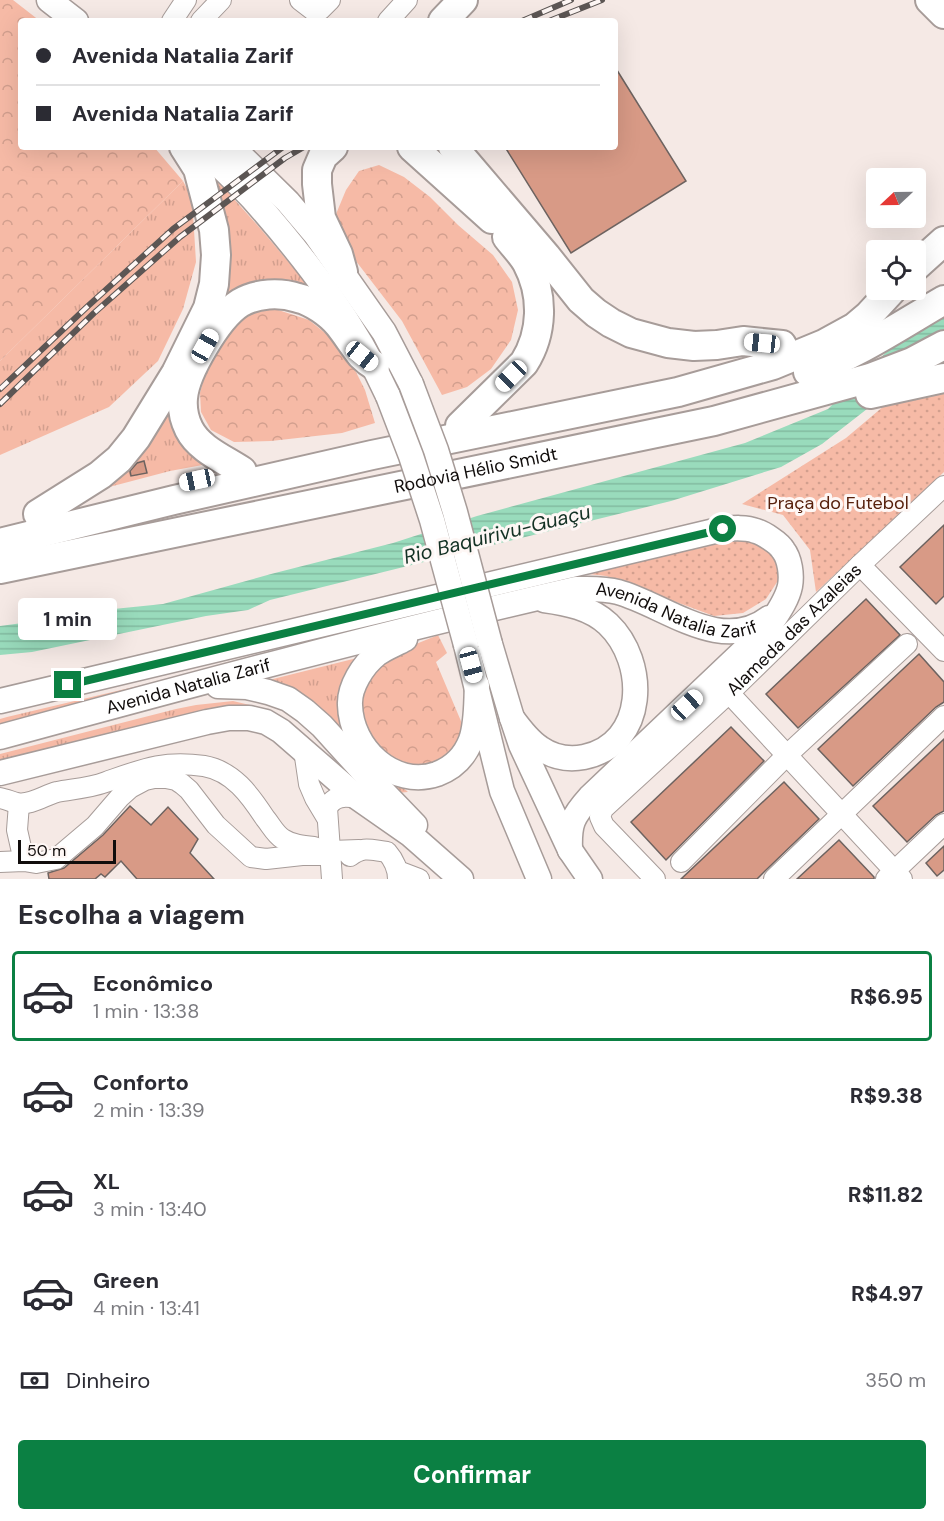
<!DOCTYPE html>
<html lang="pt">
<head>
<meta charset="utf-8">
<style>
  body { margin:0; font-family:"DM Sans",sans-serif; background:#f7f7f7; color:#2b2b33; height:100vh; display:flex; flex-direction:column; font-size:22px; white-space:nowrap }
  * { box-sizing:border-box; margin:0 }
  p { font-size:20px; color:#7c7c81 }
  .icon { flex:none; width:33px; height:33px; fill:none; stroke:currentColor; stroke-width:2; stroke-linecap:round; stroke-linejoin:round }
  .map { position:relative; height:879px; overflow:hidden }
  .panel { display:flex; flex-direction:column; background:#fff; flex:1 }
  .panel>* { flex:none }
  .banner { position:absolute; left:18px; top:18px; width:600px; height:132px; border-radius:6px; box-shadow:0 6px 24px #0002; display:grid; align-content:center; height:132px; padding:0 18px; background:#fff }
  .needle { width:39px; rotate:248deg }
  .tools { position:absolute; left:866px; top:168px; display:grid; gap:12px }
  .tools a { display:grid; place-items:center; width:60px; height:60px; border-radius:6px; background:#fff; box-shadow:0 6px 24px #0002; font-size:30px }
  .scale { position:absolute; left:18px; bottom:15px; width:98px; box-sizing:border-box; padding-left:6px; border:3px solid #110d0c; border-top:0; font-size:16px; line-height:21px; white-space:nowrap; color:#110d0c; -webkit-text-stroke:4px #fef7f5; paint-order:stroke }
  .end { position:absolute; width:27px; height:27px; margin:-14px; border:8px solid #0b8043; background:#fff; box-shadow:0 0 0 3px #fff }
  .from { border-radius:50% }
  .bubble { position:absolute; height:42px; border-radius:6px; background:#fff; box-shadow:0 6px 24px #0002; font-size:20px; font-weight:700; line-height:42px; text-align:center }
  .car { position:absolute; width:18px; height:36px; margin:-18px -9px; border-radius:8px; box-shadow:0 0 4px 2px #0007; background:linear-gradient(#fff 24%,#345 0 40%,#fff 0 76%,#345 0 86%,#fff 0) }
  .banner b { display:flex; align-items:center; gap:21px; height:57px; font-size:22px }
  .banner b+b { border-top:2px solid #e1e1e2 }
  .banner i { width:15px; height:15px; background:#2b2b33 }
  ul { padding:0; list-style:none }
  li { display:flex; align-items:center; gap:18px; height:90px; margin:0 12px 9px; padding:0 6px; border:3px solid transparent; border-radius:6px }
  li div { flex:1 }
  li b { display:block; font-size:22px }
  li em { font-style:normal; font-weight:700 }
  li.selected { border-color:#0b8043 }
  li>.icon { width:54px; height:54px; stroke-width:1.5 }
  h2 { padding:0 18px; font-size:27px; line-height:72px }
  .pay { display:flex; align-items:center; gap:15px; height:66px; padding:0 18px; font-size:22px }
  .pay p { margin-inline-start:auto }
  .cta { display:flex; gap:12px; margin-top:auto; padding:12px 18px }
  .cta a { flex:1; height:69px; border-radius:6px; background:#0b8043; color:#fff; font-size:24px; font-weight:700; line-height:69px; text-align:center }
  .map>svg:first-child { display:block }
  .grass { fill:url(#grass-tufts) }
  .forest { fill:url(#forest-crowns) }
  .park { fill:url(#park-dots) }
  .water { fill:url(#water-rules) }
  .building { fill:#d89a86; stroke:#6d6360; stroke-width:1.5 }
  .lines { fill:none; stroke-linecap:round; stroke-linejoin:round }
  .minor-casing { stroke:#a79c99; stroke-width:22 }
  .major-casing { stroke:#a79c99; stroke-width:27 }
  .highway-casing { stroke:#a79c99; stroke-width:32 }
  .minor { stroke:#fff; stroke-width:20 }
  .major { stroke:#fff; stroke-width:24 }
  .highway { stroke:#fff; stroke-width:28 }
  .rail-casing { stroke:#5c5654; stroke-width:6 }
  .rail { stroke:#fef7f5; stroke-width:4; stroke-dasharray:11; stroke-linecap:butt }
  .major-bridge-casing { stroke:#a79c99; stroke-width:27; stroke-linecap:butt }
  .major-bridge { stroke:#fff; stroke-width:24 }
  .route { stroke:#0b8043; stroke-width:8 }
  .labels { text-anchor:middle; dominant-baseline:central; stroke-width:6; stroke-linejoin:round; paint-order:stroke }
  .street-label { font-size:18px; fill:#110d0c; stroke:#fef7f5 }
  .park-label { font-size:18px; fill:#57200c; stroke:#fef7f5 }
  .water-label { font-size:20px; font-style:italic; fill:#133124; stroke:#fef7f5 }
</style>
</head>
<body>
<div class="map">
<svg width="944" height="879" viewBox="0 0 944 879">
  <defs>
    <pattern id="grass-tufts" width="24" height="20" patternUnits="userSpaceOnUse" patternTransform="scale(1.5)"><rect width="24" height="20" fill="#f6baa6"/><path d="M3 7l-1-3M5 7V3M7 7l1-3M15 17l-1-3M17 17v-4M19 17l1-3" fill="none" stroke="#d29f8e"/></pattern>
    <pattern id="forest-crowns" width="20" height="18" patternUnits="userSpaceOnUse" patternTransform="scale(1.5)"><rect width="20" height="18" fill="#f6baa6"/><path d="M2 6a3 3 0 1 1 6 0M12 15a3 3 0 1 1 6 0" fill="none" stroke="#d29f8e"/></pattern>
    <pattern id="park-dots" width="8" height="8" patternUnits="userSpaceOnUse" patternTransform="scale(1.5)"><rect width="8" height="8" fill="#f6baa6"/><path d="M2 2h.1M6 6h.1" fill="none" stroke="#d29f8e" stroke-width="1.8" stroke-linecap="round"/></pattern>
    <pattern id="water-rules" width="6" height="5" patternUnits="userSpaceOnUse" patternTransform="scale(1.5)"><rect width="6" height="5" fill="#99dbbc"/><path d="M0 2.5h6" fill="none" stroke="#83bba0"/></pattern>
  </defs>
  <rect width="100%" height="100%" fill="#f5e9e5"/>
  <g class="grass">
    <polygon points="192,152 259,227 308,285 292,282 221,308 183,444 190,455 208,464 170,471 94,491 213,296"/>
    <polygon points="183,181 192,198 196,262 183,309 158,361 109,407 0,455 0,361"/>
    <polygon points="449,605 451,613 0,727 0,719 7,717 303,647"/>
    <polygon points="369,655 394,780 408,792 397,793 266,682 269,680"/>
    <polygon points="233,701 267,709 287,721 381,809 265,719 0,769 0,754 176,709 196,705"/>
  </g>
  <g class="forest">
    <polygon points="0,0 13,0 40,21 21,21 21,147 154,147 183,181 0,361"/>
    <polygon points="379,165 404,177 430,197 458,225 493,255 512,282 518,310 511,340 491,369 467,387 442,395 402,321 339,239 336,214 346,190 359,171"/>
    <polygon points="269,307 309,320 335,341 348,356 365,390 375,423 342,433 271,441 234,442 211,430 201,412 200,393 204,378 220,346 238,320"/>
    <polygon points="438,635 447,653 436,662 466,733 459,749 435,767 396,765 366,733 358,691 365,676 399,651"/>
  </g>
  <g class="park">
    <polygon points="944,388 944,472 816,592 810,550 783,515 742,504 846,438 891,400"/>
    <polygon points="750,537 777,559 779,579 766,599 743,613 714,616 606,576 580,573 698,541"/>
  </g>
  <polygon class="water" points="944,296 944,339 876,402 822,444 781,467 671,501 270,600 248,610 206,616 32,652 0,655 0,626 30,622 57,621 94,611 163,604 271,574 393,543 477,516 745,443 828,409"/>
  <g class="building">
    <polygon points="615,67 686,181 571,253 505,147 615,147"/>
    <polygon points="144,461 147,473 131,476 130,471 137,463"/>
    <polygon points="944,525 944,596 936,604 900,567"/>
    <polygon points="866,599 900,635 798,728 766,694"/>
    <polygon points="919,654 944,682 944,702 936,707 853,786 818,749"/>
    <polygon points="731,727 764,761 666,860 631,822"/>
    <polygon points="944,739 944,811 936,815 907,842 873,806"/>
    <polygon points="784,782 819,819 765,871 757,879 681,879"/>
    <polygon points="130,806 151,825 168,807 198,839 190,853 214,879 137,879 121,861 105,877 101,874 95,879 49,879 48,873 64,868 103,835"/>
    <polygon points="839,840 874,877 874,879 797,879"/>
    <polygon points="944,846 944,870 937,876 926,863"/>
  </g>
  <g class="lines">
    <defs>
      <g id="minor">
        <polyline points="300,0 313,10 320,10 330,0"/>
        <polyline points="172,21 186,0"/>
        <polyline points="201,21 221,0"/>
        <polyline points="388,21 407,0"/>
        <polyline points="860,565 944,651"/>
        <polyline points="729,693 902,879"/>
        <polyline points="304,750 309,784 315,798 327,818"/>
        <path d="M0,798C6,799 12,802 17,803C30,806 45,795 57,792C73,789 90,788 106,782C143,769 164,760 204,766C233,771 250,795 265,818C271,825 275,834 283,839C292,845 303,846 314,847"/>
        <polyline points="19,804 17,830 24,861"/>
        <path d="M350,856C364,846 370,850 387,852C394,860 398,868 398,879"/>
        <polyline points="0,862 24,861 36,863 56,859 95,826 120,797 130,788 145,780 154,778 166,778 176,780 182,784 189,790 216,825 251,857 266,859 302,855 323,855 331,851 359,850"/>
        <polyline points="681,862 787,755 907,644"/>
        <polyline points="398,871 419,879"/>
        <path d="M332,879L327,808C334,795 345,796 358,798"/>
        <path id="s1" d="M655,879L604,826L600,817L603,809L729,693L860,565L944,486"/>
        <polyline points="774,879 944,716"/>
        <polyline points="886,879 944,824"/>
      </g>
      <g id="major">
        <polyline points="49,0 76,21"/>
        <path d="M200,147C218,164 236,181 253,199C306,259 355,323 388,396"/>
        <polyline points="232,147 288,202 316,235 384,332 411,384"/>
        <path d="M405,639C396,644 385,648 377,654C363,665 349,687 350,705C351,748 393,789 437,774C453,768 465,756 471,740C477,723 476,703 477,685"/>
        <polyline points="490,644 512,718 521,745 570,850 590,879"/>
        <polyline points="466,645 502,791 539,879"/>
        <polyline points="218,686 247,687 268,692 288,699 305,711 322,726 361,769 415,825"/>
        <path d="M0,701L723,529C734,528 746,527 756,531C763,533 779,543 783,550C790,559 792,575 790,586C787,601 776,615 768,628L590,797C572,817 569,824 570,850"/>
        <path d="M512,718C520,729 529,741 540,748C553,757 568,760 584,757C647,744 648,662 608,624C591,608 567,603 544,600"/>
        <path id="s2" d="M0,737C191,685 383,633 576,589C590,589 604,588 618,592C665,605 721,655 769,618"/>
        <polyline points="0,773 207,722 229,718 249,718 266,722 281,731 358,798 411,835 461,879"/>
      </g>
      <g id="highway">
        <polyline points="930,0 944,14"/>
        <polyline points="443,21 463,0"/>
        <polyline points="333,147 323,156 317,170 317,184 321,218 338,254 343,272"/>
        <polyline points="412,147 492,219"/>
        <polyline points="453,147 546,256 581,300 596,313 611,323 631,333 668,343 694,346 717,345 743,341 782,345"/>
        <polyline points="915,267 944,241"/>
        <path d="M808,372C855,356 901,325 944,300"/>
        <polyline points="870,394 944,378"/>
        <path d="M460,426L524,363C543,333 544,295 527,263C522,254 513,245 507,237"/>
        <path d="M242,471C224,459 199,449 189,429C184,419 182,409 183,398C185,372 218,317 240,303C257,293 280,292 298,298C312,301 330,314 339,325C347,335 353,345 361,355C365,359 370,363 375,366"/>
        <polyline points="38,514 100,475 119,459 136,438 176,373 208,308 214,284 216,255 214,230 198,169 184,147"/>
        <polyline points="0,543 174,500 372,455 678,392 773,365 824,344 855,327 868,316 892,290"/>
        <path id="s3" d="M0,569L714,421L870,378L912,362L944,345"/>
      </g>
    </defs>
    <use href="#minor" class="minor-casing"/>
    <use href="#major" class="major-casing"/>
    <use href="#highway" class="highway-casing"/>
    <use href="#minor" class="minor"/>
    <use href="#major" class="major"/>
    <use href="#highway" class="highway"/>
    <defs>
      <g id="rail">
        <polyline points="522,21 571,0"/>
        <polyline points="549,21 602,0"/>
        <polyline points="0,389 88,306 173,229 283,147"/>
        <polyline points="0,404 94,313 180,237 285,158 304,147"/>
      </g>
    </defs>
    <use href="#rail" class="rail-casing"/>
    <use href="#rail" class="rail"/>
    <defs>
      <g id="major-bridge">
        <polyline points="411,384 436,450 455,512 490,644"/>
        <polyline points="388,396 411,456 432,520 466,645"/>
      </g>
    </defs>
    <use href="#major-bridge" class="major-bridge-casing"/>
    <use href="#major-bridge" class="major-bridge"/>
  </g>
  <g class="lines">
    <polyline class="route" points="68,685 723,529"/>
  </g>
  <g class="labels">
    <g class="street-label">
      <text stroke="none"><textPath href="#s3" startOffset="486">Rodovia Hélio Smidt</textPath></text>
      <text stroke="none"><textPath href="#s2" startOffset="699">Avenida Natalia Zarif</textPath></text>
      <text stroke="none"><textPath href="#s1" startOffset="354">Alameda das Azaleias</textPath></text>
      <text stroke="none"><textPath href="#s2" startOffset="195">Avenida Natalia Zarif</textPath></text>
    </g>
    <g class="park-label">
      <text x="838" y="503">Praça do Futebol</text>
    </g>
    <g class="water-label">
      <text transform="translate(497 534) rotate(-14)">Rio Baquirivu-Guaçu</text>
    </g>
  </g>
</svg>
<div class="tools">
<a><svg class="needle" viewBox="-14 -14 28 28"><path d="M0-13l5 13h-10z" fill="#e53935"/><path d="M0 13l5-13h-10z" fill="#7c7c81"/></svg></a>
<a><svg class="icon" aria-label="locate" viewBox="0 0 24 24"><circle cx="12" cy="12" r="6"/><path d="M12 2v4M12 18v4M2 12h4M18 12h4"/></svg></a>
</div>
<div class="scale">50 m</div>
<i class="end from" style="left:723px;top:529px"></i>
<i class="end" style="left:68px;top:685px"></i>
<div class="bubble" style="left:18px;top:598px;width:99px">1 min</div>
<i class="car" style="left:762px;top:343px;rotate:276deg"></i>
<i class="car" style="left:205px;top:346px;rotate:29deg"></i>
<i class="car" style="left:362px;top:356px;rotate:129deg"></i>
<i class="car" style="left:511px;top:376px;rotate:225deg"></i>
<i class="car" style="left:197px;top:480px;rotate:258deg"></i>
<i class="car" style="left:471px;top:665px;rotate:165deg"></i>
<i class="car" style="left:687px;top:705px;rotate:47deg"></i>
<div class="banner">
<b><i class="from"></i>Avenida Natalia Zarif</b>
<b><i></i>Avenida Natalia Zarif</b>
</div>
</div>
<section class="panel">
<h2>Escolha a viagem</h2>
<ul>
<li class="selected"><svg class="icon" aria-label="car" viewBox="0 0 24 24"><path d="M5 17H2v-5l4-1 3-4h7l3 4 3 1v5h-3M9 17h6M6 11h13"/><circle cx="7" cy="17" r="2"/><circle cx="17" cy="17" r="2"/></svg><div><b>Econômico</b><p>1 min · 13:38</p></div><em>R$6.95</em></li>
<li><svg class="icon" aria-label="car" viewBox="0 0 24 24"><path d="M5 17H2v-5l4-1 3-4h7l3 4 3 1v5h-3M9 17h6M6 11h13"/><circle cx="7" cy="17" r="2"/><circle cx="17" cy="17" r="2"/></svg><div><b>Conforto</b><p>2 min · 13:39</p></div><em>R$9.38</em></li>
<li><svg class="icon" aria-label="car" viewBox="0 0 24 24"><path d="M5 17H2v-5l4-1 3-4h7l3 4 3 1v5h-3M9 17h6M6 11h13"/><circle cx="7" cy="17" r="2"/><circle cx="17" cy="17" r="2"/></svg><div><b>XL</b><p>3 min · 13:40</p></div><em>R$11.82</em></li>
<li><svg class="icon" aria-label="car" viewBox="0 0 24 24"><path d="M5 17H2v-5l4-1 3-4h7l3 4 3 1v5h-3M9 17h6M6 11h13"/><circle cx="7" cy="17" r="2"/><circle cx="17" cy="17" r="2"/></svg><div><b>Green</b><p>4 min · 13:41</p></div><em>R$4.97</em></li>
</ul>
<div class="pay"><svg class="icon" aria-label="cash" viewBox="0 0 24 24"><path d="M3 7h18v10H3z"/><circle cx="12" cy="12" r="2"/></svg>Dinheiro<p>350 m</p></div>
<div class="cta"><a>Confirmar</a></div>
</section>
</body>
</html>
